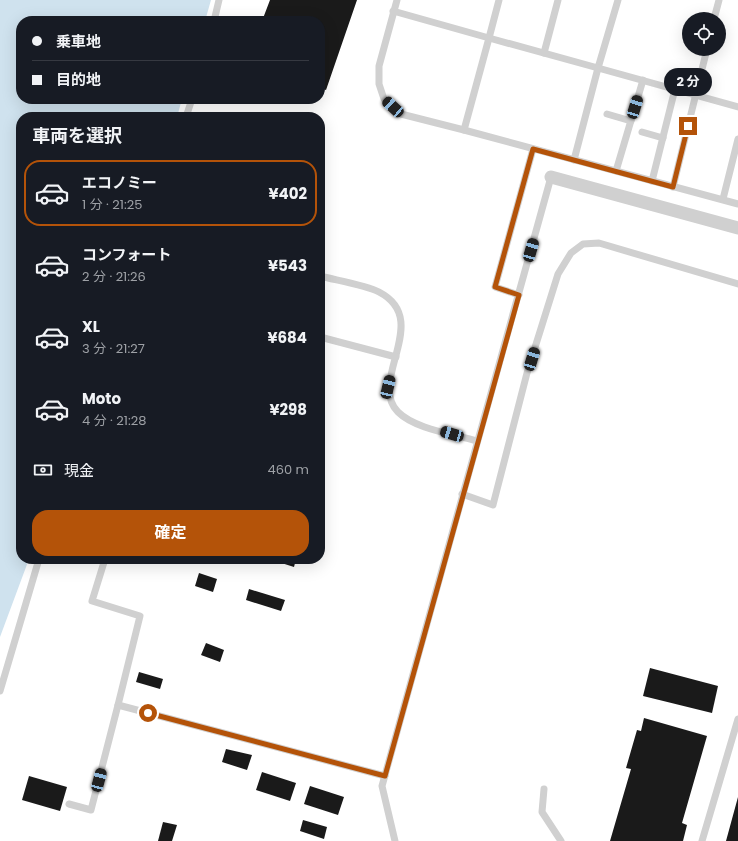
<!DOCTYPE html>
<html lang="ja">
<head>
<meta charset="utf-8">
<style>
  body { margin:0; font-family:Poppins,"Noto Sans JP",sans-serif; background:#242831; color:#f1f3f6; height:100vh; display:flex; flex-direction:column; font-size:15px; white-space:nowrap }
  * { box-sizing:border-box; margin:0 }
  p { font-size:13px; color:#9ea1a6 }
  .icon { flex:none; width:22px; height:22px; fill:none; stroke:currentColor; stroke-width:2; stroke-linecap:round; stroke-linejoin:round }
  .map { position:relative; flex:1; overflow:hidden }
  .sheet { position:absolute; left:16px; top:112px; width:309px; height:452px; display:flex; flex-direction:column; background:#171b24; border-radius:16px; box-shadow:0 4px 16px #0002 }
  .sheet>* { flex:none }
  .guide { position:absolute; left:16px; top:16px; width:309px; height:88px; border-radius:16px; box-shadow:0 4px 16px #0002; display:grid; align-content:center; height:88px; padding:0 16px; background:#171b24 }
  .controls { position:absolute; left:682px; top:12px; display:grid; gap:8px }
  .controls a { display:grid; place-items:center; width:44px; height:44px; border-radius:50%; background:#171b24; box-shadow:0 4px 16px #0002; font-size:20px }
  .end { position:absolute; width:18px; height:18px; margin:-9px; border:5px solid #b45309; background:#fff; box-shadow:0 0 0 2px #fff }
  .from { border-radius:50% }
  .bubble { position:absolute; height:28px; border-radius:14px; background:#171b24; box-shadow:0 4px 16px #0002; font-size:13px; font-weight:700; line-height:28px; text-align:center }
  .car { position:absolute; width:12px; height:24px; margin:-12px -6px; border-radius:5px; box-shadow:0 0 3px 1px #0007; background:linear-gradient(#222 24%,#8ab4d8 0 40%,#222 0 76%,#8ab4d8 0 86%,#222 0) }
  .guide b { display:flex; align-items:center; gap:14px; height:38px; font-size:15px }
  .guide b+b { border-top:1px solid #363941 }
  .guide i { width:10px; height:10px; background:#f1f3f6 }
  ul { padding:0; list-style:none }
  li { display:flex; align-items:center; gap:12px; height:66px; margin:0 8px 6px; padding:0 8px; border:2px solid transparent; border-radius:16px }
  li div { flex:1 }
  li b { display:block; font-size:15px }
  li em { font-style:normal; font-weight:700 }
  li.current { border-color:#b45309 }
  li>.icon { width:36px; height:36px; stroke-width:1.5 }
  h2 { padding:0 16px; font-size:18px; line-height:48px }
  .pay { display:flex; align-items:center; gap:10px; height:44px; padding:0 16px; font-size:15px }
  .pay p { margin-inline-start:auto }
  .button { display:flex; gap:8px; margin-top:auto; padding:8px 16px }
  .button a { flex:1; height:46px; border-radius:16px; background:#b45309; color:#fff; font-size:16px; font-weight:700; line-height:46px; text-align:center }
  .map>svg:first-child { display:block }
  .water { fill:#cfe2ee }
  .building { fill:#1a1a1a }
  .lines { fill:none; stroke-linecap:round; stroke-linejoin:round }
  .lane { stroke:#d0d0d0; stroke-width:7 }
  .street { stroke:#d0d0d0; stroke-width:13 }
  .route { stroke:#b45309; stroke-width:5 }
</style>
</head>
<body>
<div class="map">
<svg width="738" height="841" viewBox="0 0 738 841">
  <rect width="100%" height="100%" fill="#fff"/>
  <polygon class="water" points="0,0 211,0 205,21 21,21 21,99 182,99 177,117 21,117 21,559 29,559 0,637"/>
  <g class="building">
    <polygon points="270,0 357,0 326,90 320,88 320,21 262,21"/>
    <polygon points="269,559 296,559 294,567"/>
    <polygon points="199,573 217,579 213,592 195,586"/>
    <polygon points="249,589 285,600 281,611 246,600"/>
    <polygon points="206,643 224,650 220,662 201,655"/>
    <polygon points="650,668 718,686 712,713 643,696"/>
    <polygon points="139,672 163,679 160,689 136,682"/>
    <polygon points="644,718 707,736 682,823 687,825 683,841 610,841 631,769 626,768 637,730 641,731"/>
    <polygon points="226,749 252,755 247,770 222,762"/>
    <polygon points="262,772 296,783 290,801 256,790"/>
    <polygon points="29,776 67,787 60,811 22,800"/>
    <polygon points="310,786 344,797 338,815 304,804"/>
    <polygon points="738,798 738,841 726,841 738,797"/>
    <polygon points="303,820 327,827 324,839 300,831"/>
    <polygon points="163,822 177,825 172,841 158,841"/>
  </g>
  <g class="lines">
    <g class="lane">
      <polyline points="397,0 379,66 379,84 384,99 401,114 464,130 738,204"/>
      <polyline points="499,0 489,38 598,68 618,0"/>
      <polyline points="393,11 489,38 464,130"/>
      <polyline points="714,19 719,0"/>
      <polyline points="214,21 219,0"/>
      <polyline points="544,53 558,0"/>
      <polyline points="607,114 631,121"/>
      <polyline points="186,117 192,99"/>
      <polyline points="642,132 663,138"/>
      <polyline points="574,160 598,68 738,107"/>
      <polyline points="616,171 643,80"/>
      <polyline points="652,181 675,89"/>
      <polyline points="673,187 707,49"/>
      <polyline points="723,199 738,139"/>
      <path d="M320,276C335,280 366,285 379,292C433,320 367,381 398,412C415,429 453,434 477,441"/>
      <polyline points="519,295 495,287 533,149"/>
      <polyline points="320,337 396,357"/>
      <polyline points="462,494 493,505 527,373 558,274 571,253 583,244 599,243 738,284"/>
      <polyline points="105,559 92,601 140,616 118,705"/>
      <polyline points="0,691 39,559"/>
      <polyline points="544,789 542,812 561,841"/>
      <polyline points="69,804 91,810 118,705 385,776"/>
      <polyline points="395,841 382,786 551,177"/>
      <polyline points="702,841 738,719"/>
    </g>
    <polyline class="street" points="551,177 738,228"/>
  </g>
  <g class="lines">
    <polyline class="route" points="148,713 385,776 519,295 495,287 533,149 673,187 688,126"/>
  </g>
</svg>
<div class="controls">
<a><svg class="icon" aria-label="locate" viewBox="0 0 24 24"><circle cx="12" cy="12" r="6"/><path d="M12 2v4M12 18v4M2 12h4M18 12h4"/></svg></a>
</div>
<i class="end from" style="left:148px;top:713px"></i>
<i class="end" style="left:688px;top:126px"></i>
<div class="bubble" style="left:664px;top:68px;width:48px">2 分</div>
<i class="car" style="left:393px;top:107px;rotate:312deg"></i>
<i class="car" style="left:635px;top:107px;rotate:17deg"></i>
<i class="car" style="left:531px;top:250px;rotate:16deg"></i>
<i class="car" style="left:532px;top:359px;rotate:17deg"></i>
<i class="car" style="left:388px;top:387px;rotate:13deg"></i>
<i class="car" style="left:452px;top:434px;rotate:286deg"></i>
<i class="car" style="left:99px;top:780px;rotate:15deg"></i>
<div class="guide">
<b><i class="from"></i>乗車地</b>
<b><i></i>目的地</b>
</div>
<section class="sheet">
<h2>車両を選択</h2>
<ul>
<li class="current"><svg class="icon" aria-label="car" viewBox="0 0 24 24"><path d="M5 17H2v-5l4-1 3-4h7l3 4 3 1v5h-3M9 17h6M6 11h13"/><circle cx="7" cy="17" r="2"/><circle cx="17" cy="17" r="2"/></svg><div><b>エコノミー</b><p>1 分 · 21:25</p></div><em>¥402</em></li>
<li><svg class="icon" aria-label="car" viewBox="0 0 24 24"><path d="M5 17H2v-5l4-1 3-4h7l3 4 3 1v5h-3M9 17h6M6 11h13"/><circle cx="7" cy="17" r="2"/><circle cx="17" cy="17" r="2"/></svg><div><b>コンフォート</b><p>2 分 · 21:26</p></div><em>¥543</em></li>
<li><svg class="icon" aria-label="car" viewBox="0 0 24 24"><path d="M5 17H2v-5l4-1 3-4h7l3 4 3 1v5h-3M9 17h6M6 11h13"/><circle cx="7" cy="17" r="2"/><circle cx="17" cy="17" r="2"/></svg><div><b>XL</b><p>3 分 · 21:27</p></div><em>¥684</em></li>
<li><svg class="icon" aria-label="car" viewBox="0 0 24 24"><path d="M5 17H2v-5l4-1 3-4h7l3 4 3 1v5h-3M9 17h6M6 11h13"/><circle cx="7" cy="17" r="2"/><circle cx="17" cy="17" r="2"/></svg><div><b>Moto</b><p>4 分 · 21:28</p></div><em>¥298</em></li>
</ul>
<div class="pay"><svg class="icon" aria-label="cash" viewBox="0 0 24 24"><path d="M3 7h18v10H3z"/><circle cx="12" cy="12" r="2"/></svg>現金<p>460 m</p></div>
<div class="button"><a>確定</a></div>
</section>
</div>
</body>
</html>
